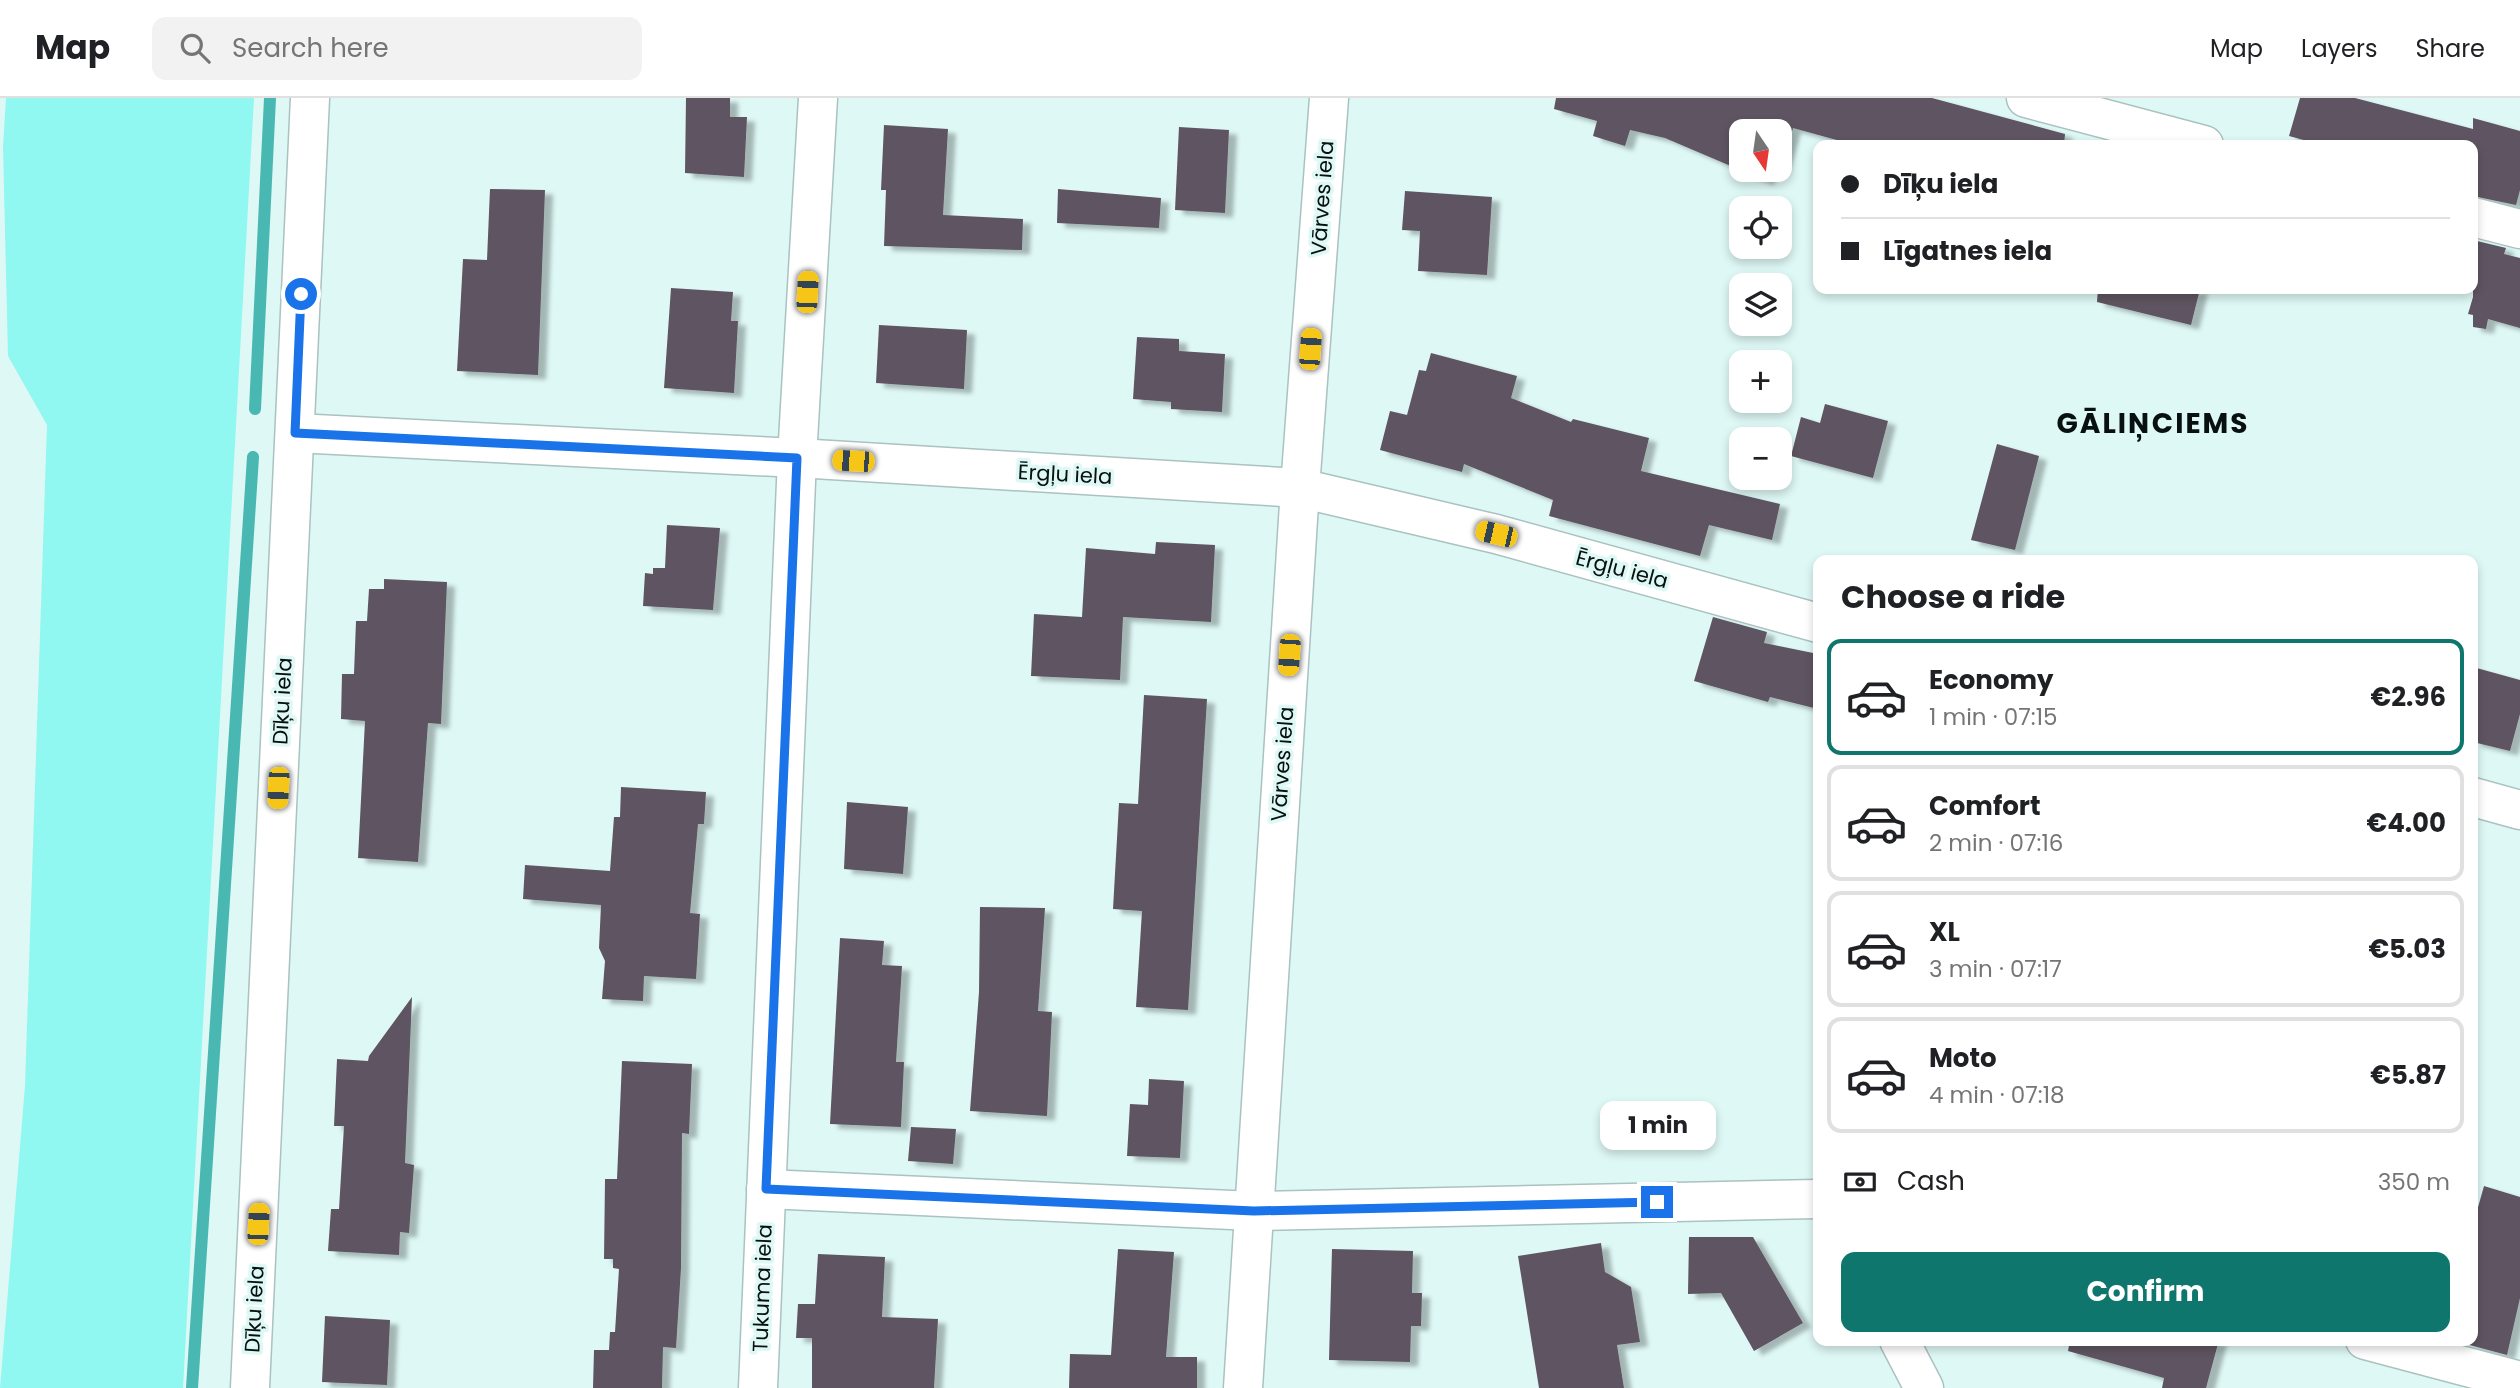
<!DOCTYPE html>
<html lang="en">
<head>
<meta charset="utf-8">
<style>
  body { margin:0; font-family:Poppins,sans-serif; background:#f2f2f2; color:#202124; height:100vh; display:flex; flex-direction:column; font-size:26px; white-space:nowrap }
  * { box-sizing:border-box; margin:0 }
  p { font-size:23px; color:#757577 }
  .icon { flex:none; width:38px; height:38px; fill:none; stroke:currentColor; stroke-width:2; stroke-linecap:round; stroke-linejoin:round }
  .map { position:relative; flex:1; overflow:hidden }
  .panel { position:absolute; left:1813px; top:457px; width:665px; height:791px; display:flex; flex-direction:column; background:#fff; border-radius:14px; box-shadow:0 4px 10px #0003 }
  .panel>* { flex:none }
  .guide { position:absolute; left:1813px; top:42px; width:665px; height:154px; border-radius:14px; box-shadow:0 4px 10px #0003; display:grid; align-content:center; height:154px; padding:0 28px; background:#fff }
  .needle { width:46px; rotate:167deg }
  .controls { position:absolute; left:1729px; top:21px; display:grid; gap:14px }
  .controls a { display:grid; place-items:center; width:63px; height:63px; border-radius:14px; background:#fff; box-shadow:0 4px 10px #0003; font-size:35px }
  .end { position:absolute; width:32px; height:32px; margin:-16px; border:9px solid #1a73e8; background:#fff; box-shadow:0 0 0 4px #fff }
  .from { border-radius:50% }
  .bubble { position:absolute; height:49px; border-radius:14px; background:#fff; box-shadow:0 4px 10px #0003; font-size:23px; font-weight:700; line-height:49px; text-align:center }
  .car { position:absolute; width:21px; height:42px; margin:-21px -10px; border-radius:9px; box-shadow:0 0 5px 2px #0007; background:linear-gradient(#f5c518 24%,#345 0 40%,#f5c518 0 76%,#345 0 86%,#f5c518 0) }
  .guide b { display:flex; align-items:center; gap:24px; height:66px; font-size:26px }
  .guide b+b { border-top:2px solid #e0e0e0 }
  .guide i { width:18px; height:18px; background:#202124 }
  ul { padding:0; list-style:none }
  li { display:flex; align-items:center; gap:21px; height:116px; margin:0 14px 10px; padding:0 14px; border:4px solid #e0e0e0; border-radius:14px }
  li div { flex:1 }
  li b { display:block; font-size:26px }
  li em { font-style:normal; font-weight:700 }
  li.active { border-color:#0f766e }
  li>.icon { width:63px; height:63px; stroke-width:1.5 }
  h2 { padding:0 28px; font-size:32px; line-height:84px }
  .pay { display:flex; align-items:center; gap:18px; height:77px; padding:0 28px; font-size:26px }
  .pay p { margin-inline-start:auto }
  .button { display:flex; gap:14px; margin-top:auto; padding:14px 28px }
  .button a { flex:1; height:80px; border-radius:14px; background:#0f766e; color:#fff; font-size:28px; font-weight:700; line-height:80px; text-align:center }
  header { display:flex; align-items:center; gap:42px; box-sizing:border-box; height:98px; padding:0 35px; background:#fff; border-bottom:2px solid #e0e0e0 }
  header strong { font-size:33px }
  nav { display:flex; gap:38px; margin-inline-start:auto; font-size:24px }
  .search { width:490px; height:63px; background:#f2f2f2; display:flex; align-items:center; gap:18px; box-sizing:border-box; padding:0 24px; border-radius:14px; color:#757577; font-size:26px }
  .map>svg:first-child { display:block }
  .green { fill:#90f7f1 }
  .lines { fill:none; stroke-linecap:round; stroke-linejoin:round }
  .stream { stroke:#49b8b2; stroke-width:12 }
  .building { fill:#5f5462; filter:url(#shadow) }
  .minor-casing { stroke:#aac2c0; stroke-width:41 }
  .minor { stroke:#fff; stroke-width:38 }
  .route { stroke:#1a73e8; stroke-width:9 }
  .labels { text-anchor:middle; dominant-baseline:central; stroke-width:7; stroke-linejoin:round; paint-order:stroke }
  .street-label { font-size:21px; fill:#081010; stroke:#def8f5 }
  .district-label { font-size:28px; font-weight:bold; letter-spacing:2px; fill:#081010; stroke:#def8f5 }
</style>
</head>
<body>
<header>
<strong>Map</strong>
<div class="search"><svg class="icon" aria-label="search" viewBox="0 0 24 24"><circle cx="10" cy="10" r="6"/><path d="M15 15l6 6"/></svg>Search here</div>
<nav><a>Map</a><a>Layers</a><a>Share</a></nav>
</header>
<div class="map">
<svg width="2520" height="1290" viewBox="0 0 2520 1290">
  <defs>
    <filter id="shadow"><feDropShadow dx="8" dy="4.5" stdDeviation="2" flood-color="#0004"/></filter>
  </defs>
  <rect width="100%" height="100%" fill="#def8f5"/>
  <polygon class="green" points="6,0 254,0 183,1290 0,1290 25,988 47,327 8,258 3,49"/>
  <g class="lines">
    <g class="stream">
      <polyline points="255,311 270,0"/>
      <polyline points="192,1290 253,359"/>
    </g>
  </g>
  <g class="building">
    <polygon points="686,0 730,0 730,19 747,19 744,79 685,75"/>
    <polygon points="1556,0 1932,0 2065,36 2064,47 1855,47 1793,30 1781,73 1777,72 1780,72 1780,33 1741,33 1741,72 1768,72 1766,83 1665,40 1630,32 1625,48 1593,38 1597,23 1554,11"/>
    <polygon points="2300,0 2355,0 2473,31 2473,20 2520,33 2520,92 2516,107 2473,98 2473,47 2322,47 2289,38"/>
    <polygon points="884,27 948,31 943,117 1023,121 1022,152 884,148 886,92 881,92"/>
    <polygon points="1179,29 1229,32 1225,115 1175,112"/>
    <polygon points="490,91 545,92 538,277 457,273 463,161 487,162"/>
    <polygon points="1058,91 1161,100 1159,130 1057,125"/>
    <polygon points="1405,93 1492,99 1487,177 1418,173 1420,133 1402,132"/>
    <polygon points="2473,142 2506,150 2504,156 2520,160 2520,230 2488,221 2486,231 2473,229 2473,217 2468,216 2473,199"/>
    <polygon points="671,190 733,194 731,223 738,223 734,295 664,290"/>
    <polygon points="2098,191 2200,191 2191,227 2097,204"/>
    <polygon points="879,227 967,232 964,291 876,285"/>
    <polygon points="1137,239 1179,241 1179,253 1225,256 1222,314 1171,311 1171,304 1133,301"/>
    <polygon points="1431,255 1517,278 1511,300 1571,324 1573,321 1649,340 1641,373 1780,406 1772,442 1709,427 1700,458 1549,418 1553,402 1464,366 1462,374 1380,352 1390,313 1407,317 1419,272 1426,273"/>
    <polygon points="1825,306 1888,323 1873,380 1791,358 1801,319 1820,325"/>
    <polygon points="1997,346 2039,358 2015,452 1971,442"/>
    <polygon points="667,427 720,430 713,512 643,508 645,475 653,476 653,470 665,470"/>
    <polygon points="1156,444 1215,447 1211,524 1123,519 1120,582 1031,578 1034,516 1082,519 1086,450 1155,456"/>
    <polygon points="384,481 447,484 441,626 428,625 418,764 358,760 365,623 341,621 342,576 354,576 356,523 367,523 369,491 384,491"/>
    <polygon points="1713,519 1767,534 1764,545 1818,556 1818,611 1770,599 1768,604 1694,583"/>
    <polygon points="2473,569 2520,582 2520,616 2510,653 2473,644"/>
    <polygon points="1144,597 1207,601 1188,912 1136,909 1142,813 1113,811 1119,705 1138,706"/>
    <polygon points="621,689 706,694 704,726 698,726 690,815 700,816 696,881 644,878 643,903 602,901 605,863 599,850 601,807 523,801 525,767 610,773 614,719 620,719"/>
    <polygon points="847,704 908,709 903,776 844,771"/>
    <polygon points="980,809 1045,810 1038,913 1052,914 1047,1018 970,1013 979,894"/>
    <polygon points="840,840 884,843 882,867 902,868 896,964 904,964 901,1029 830,1026"/>
    <polygon points="412,899 405,1065 414,1067 409,1135 400,1134 399,1157 328,1153 331,1111 339,1111 344,1028 334,1028 337,961 368,963 369,958"/>
    <polygon points="622,963 692,966 689,1036 682,1035 681,1170 676,1250 663,1249 662,1290 593,1290 594,1252 609,1252 610,1234 615,1234 619,1171 613,1170 613,1161 604,1161 605,1081 617,1081"/>
    <polygon points="1149,981 1184,983 1180,1060 1127,1058 1130,1006 1148,1007"/>
    <polygon points="911,1029 956,1031 953,1066 908,1063"/>
    <polygon points="2484,1088 2520,1099 2520,1200 2507,1257 2462,1245 2473,1242 2473,1200 2476,1187 2473,1186 2473,1127"/>
    <polygon points="1689,1139 1753,1139 1803,1225 1754,1253 1721,1195 1688,1196"/>
    <polygon points="1601,1145 1605,1174 1631,1189 1640,1244 1617,1247 1624,1290 1539,1290 1518,1158"/>
    <polygon points="1118,1151 1174,1154 1166,1259 1197,1259 1197,1290 1069,1290 1070,1256 1111,1257"/>
    <polygon points="1332,1151 1413,1153 1412,1195 1422,1195 1421,1228 1411,1228 1410,1264 1329,1262"/>
    <polygon points="818,1156 885,1159 882,1219 938,1221 934,1290 812,1290 812,1240 796,1240 798,1206 815,1206"/>
    <polygon points="325,1218 390,1222 387,1287 322,1284"/>
    <polygon points="2070,1242 2219,1242 2206,1290 2162,1290 2164,1280 2068,1253"/>
  </g>
  <g class="lines">
    <defs>
      <g id="minor">
        <polyline points="2026,0 2204,47"/>
        <polyline points="2473,119 2520,131"/>
        <polyline points="295,335 797,360 1300,390 1496,436 1818,525"/>
        <polyline points="2473,699 2520,712"/>
        <polyline points="766,1091 1254,1113 1818,1101"/>
        <polyline points="1899,1242 1924,1290"/>
        <polyline points="2365,1242 2520,1283"/>
        <polyline points="250,1290 310,0"/>
        <polyline points="758,1290 797,360 818,0"/>
        <polyline points="1243,1290 1300,390 1329,0"/>
      </g>
    </defs>
    <use href="#minor" class="minor-casing"/>
    <use href="#minor" class="minor"/>
  </g>
  <g class="lines">
    <polyline class="route" points="301,196 295,335 797,360 766,1091 1254,1113 1657,1104"/>
  </g>
  <g class="labels">
    <g class="street-label">
      <text transform="translate(1322 100) rotate(-86)">Vārves iela</text>
      <text transform="translate(1065 376) rotate(3)">Ērgļu iela</text>
      <text transform="translate(1622 471) rotate(15)">Ērgļu iela</text>
      <text transform="translate(282 603) rotate(-87)">Dīķu iela</text>
      <text transform="translate(1282 666) rotate(-86)">Vārves iela</text>
      <text transform="translate(762 1190) rotate(-88)">Tukuma iela</text>
      <text transform="translate(254 1211) rotate(-87)">Dīķu iela</text>
    </g>
    <g class="district-label">
      <text x="2153" y="325">GĀLIŅCIEMS</text>
    </g>
  </g>
</svg>
<div class="controls">
<a><svg class="needle" viewBox="-14 -14 28 28"><path d="M0-13l5 13h-10z" fill="#e53935"/><path d="M0 13l5-13h-10z" fill="#757577"/></svg></a>
<a><svg class="icon" aria-label="locate" viewBox="0 0 24 24"><circle cx="12" cy="12" r="6"/><path d="M12 2v4M12 18v4M2 12h4M18 12h4"/></svg></a>
<a><svg class="icon" aria-label="layers" viewBox="0 0 24 24"><path d="M12 4l9 5-9 5-9-5zM3 14l9 5 9-5"/></svg></a>
<a>+</a>
<a>−</a>
</div>
<i class="end from" style="left:301px;top:196px"></i>
<i class="end" style="left:1657px;top:1104px"></i>
<div class="bubble" style="left:1600px;top:1003px;width:116px">1 min</div>
<i class="car" style="left:807px;top:194px;rotate:3deg"></i>
<i class="car" style="left:1310px;top:251px;rotate:4deg"></i>
<i class="car" style="left:853px;top:363px;rotate:273deg"></i>
<i class="car" style="left:1496px;top:436px;rotate:283deg"></i>
<i class="car" style="left:1289px;top:557px;rotate:184deg"></i>
<i class="car" style="left:278px;top:690px;rotate:183deg"></i>
<i class="car" style="left:258px;top:1126px;rotate:3deg"></i>
<div class="guide">
<b><i class="from"></i>Dīķu iela</b>
<b><i></i>Līgatnes iela</b>
</div>
<section class="panel">
<h2>Choose a ride</h2>
<ul>
<li class="active"><svg class="icon" aria-label="car" viewBox="0 0 24 24"><path d="M5 17H2v-5l4-1 3-4h7l3 4 3 1v5h-3M9 17h6M6 11h13"/><circle cx="7" cy="17" r="2"/><circle cx="17" cy="17" r="2"/></svg><div><b>Economy</b><p>1 min · 07:15</p></div><em>€2.96</em></li>
<li><svg class="icon" aria-label="car" viewBox="0 0 24 24"><path d="M5 17H2v-5l4-1 3-4h7l3 4 3 1v5h-3M9 17h6M6 11h13"/><circle cx="7" cy="17" r="2"/><circle cx="17" cy="17" r="2"/></svg><div><b>Comfort</b><p>2 min · 07:16</p></div><em>€4.00</em></li>
<li><svg class="icon" aria-label="car" viewBox="0 0 24 24"><path d="M5 17H2v-5l4-1 3-4h7l3 4 3 1v5h-3M9 17h6M6 11h13"/><circle cx="7" cy="17" r="2"/><circle cx="17" cy="17" r="2"/></svg><div><b>XL</b><p>3 min · 07:17</p></div><em>€5.03</em></li>
<li><svg class="icon" aria-label="car" viewBox="0 0 24 24"><path d="M5 17H2v-5l4-1 3-4h7l3 4 3 1v5h-3M9 17h6M6 11h13"/><circle cx="7" cy="17" r="2"/><circle cx="17" cy="17" r="2"/></svg><div><b>Moto</b><p>4 min · 07:18</p></div><em>€5.87</em></li>
</ul>
<div class="pay"><svg class="icon" aria-label="cash" viewBox="0 0 24 24"><path d="M3 7h18v10H3z"/><circle cx="12" cy="12" r="2"/></svg>Cash<p>350 m</p></div>
<div class="button"><a>Confirm</a></div>
</section>
</div>
</body>
</html>
